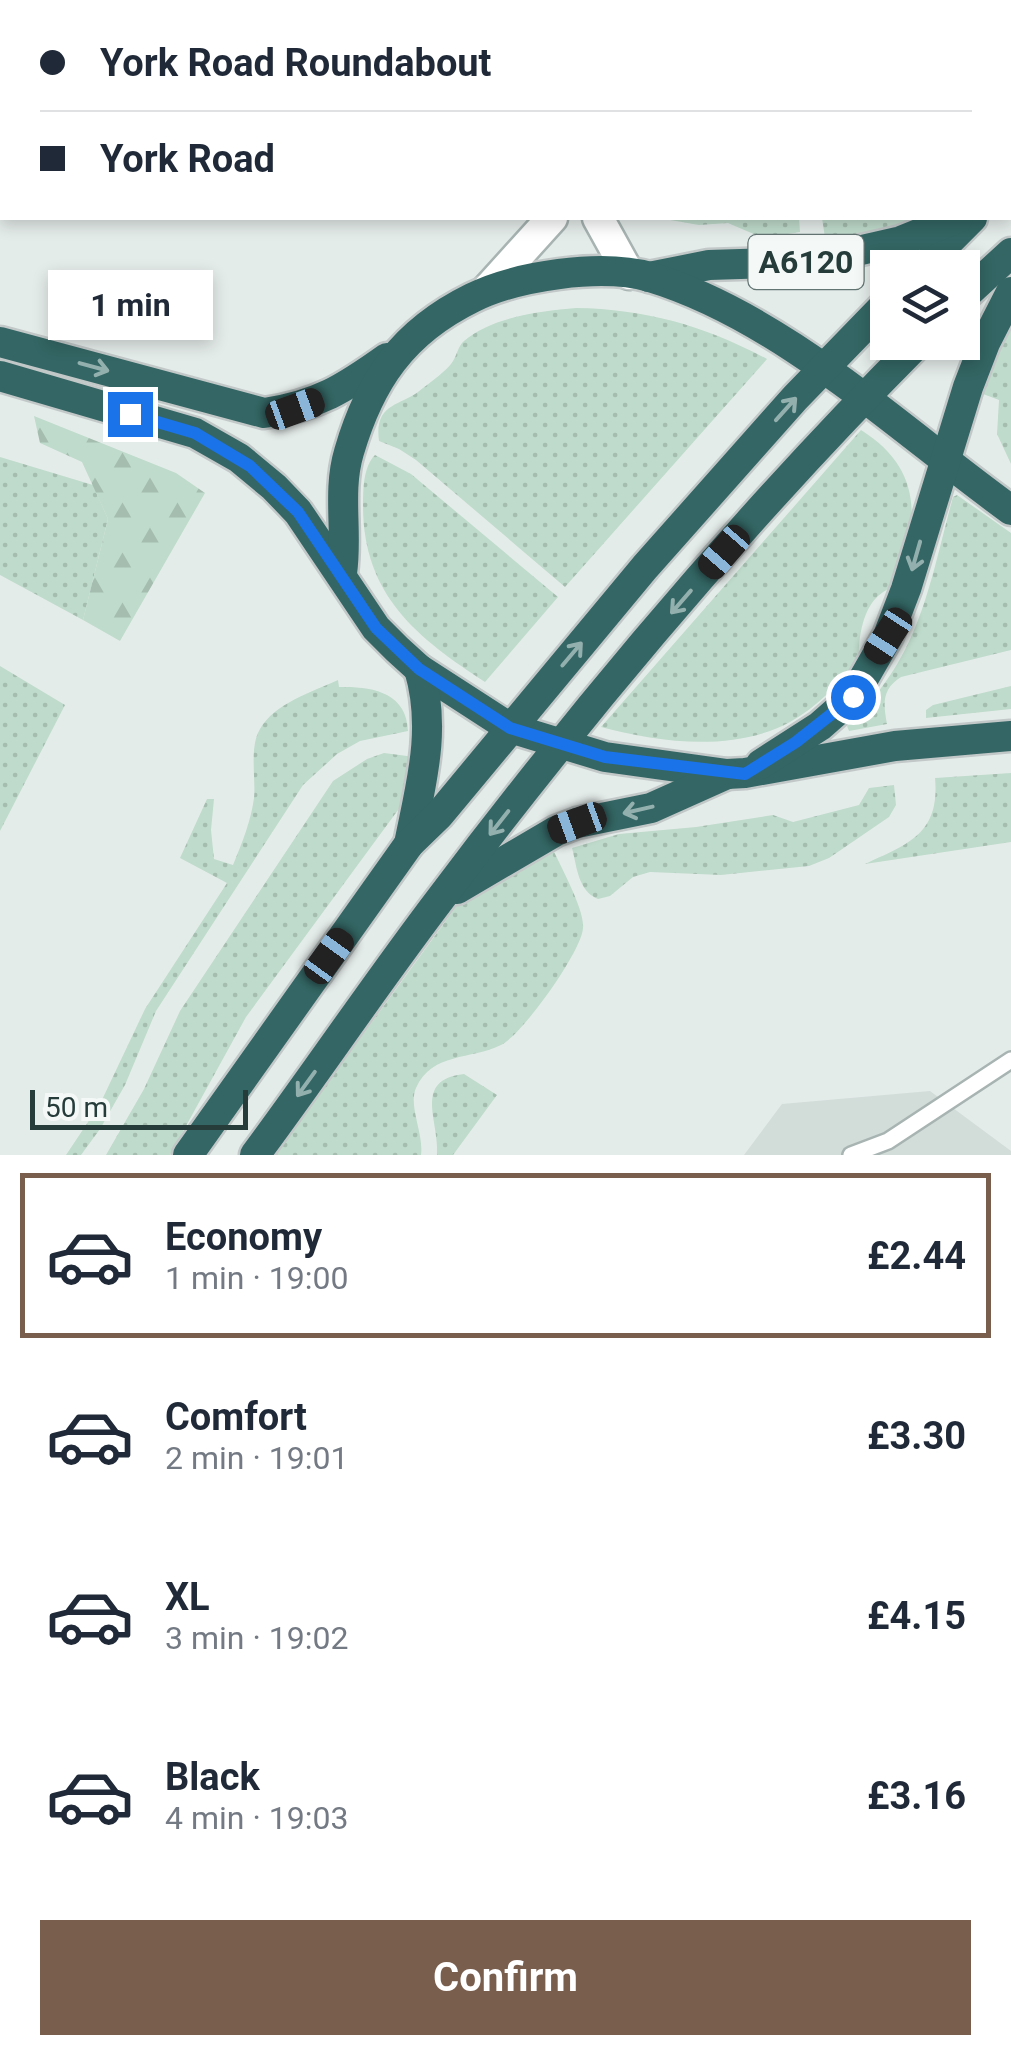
<!DOCTYPE html>
<html lang="en">
<head>
<meta charset="utf-8">
<style>
  body { margin:0; font-family:Roboto,sans-serif; background:#f6f6f7; color:#1f2937; height:100vh; display:flex; flex-direction:column; font-size:38px; white-space:nowrap }
  * { box-sizing:border-box; margin:0 }
  p { font-size:32px; color:#747a83 }
  .icon { flex:none; width:55px; height:55px; fill:none; stroke:currentColor; stroke-width:2; stroke-linecap:round; stroke-linejoin:round }
  .map { position:relative; height:1155px; overflow:hidden }
  .sheet { display:flex; flex-direction:column; background:#fff; flex:1 }
  .sheet>* { flex:none }
  .banner { position:absolute; left:0px; top:0px; width:1012px; height:220px; box-shadow:0 5px 15px #0003; display:grid; align-content:center; height:220px; padding:0 40px; background:#fff }
  .buttons { position:absolute; left:870px; top:250px; display:grid; gap:20px }
  .buttons a { display:grid; place-items:center; width:110px; height:110px; border-radius:0px; background:#fff; box-shadow:0 5px 15px #0003; font-size:50px }
  .scale { position:absolute; left:30px; bottom:25px; width:218px; box-sizing:border-box; padding-left:10px; border:5px solid #253c3a; border-top:0; font-size:28px; line-height:35px; white-space:nowrap; color:#253c3a; -webkit-text-stroke:8px #f4f9f7; paint-order:stroke }
  .end { position:absolute; width:45px; height:45px; margin:-22px; border:12px solid #1a73e8; background:#fff; box-shadow:0 0 0 5px #fff }
  .from { border-radius:50% }
  .bubble { position:absolute; height:70px; border-radius:0px; background:#fff; box-shadow:0 5px 15px #0003; font-size:32px; font-weight:700; line-height:70px; text-align:center }
  .car { position:absolute; width:30px; height:60px; margin:-30px -15px; border-radius:12px; box-shadow:0 0 8px 2px #0007; background:linear-gradient(#222 24%,#8ab4d8 0 40%,#222 0 76%,#8ab4d8 0 86%,#222 0) }
  .banner b { display:flex; align-items:center; gap:35px; height:95px; font-size:38px }
  .banner b+b { border-top:2px solid #e0e1e3 }
  .banner i { width:25px; height:25px; background:#1f2937 }
  ul { padding:18px 0 0; list-style:none }
  li { display:flex; align-items:center; gap:30px; height:165px; margin:0 20px 15px; padding:0 20px; border:5px solid transparent; border-radius:0px }
  li div { flex:1 }
  li b { display:block; font-size:38px }
  li em { font-style:normal; font-weight:700 }
  li.on { border-color:#795d4d }
  li>.icon { width:90px; height:90px; stroke-width:1.5 }
  .primary-button { display:flex; gap:20px; margin-top:auto; padding:20px 40px }
  .primary-button a { flex:1; height:115px; border-radius:0px; background:#795d4d; color:#fff; font-size:40px; font-weight:700; line-height:115px; text-align:center }
  .map>svg:first-child { display:block }
  .built { fill:#d2dcd9 }
  .grass { fill:url(#grass-dots) }
  .forest { fill:url(#forest-firs) }
  .lines { fill:none; stroke-linecap:round; stroke-linejoin:round }
  .lane-casing { stroke:#a7b4b2; stroke-width:20 }
  .street-casing { stroke:#a7b4b2; stroke-width:35 }
  .highway-casing { stroke:#c2c8c8; stroke-width:35 }
  .lane { stroke:#fff; stroke-width:15 }
  .street { stroke:#fff; stroke-width:30 }
  .highway { stroke:#336664; stroke-width:30 }
  .oneway { stroke:#94b0ae }
  .route { stroke:#1a73e8; stroke-width:12 }
  .labels { text-anchor:middle; dominant-baseline:central; stroke-width:9; stroke-linejoin:round; paint-order:stroke }
  .shield { fill:#f4f9f7; stroke:#637573; stroke-width:2.5 }
  .shield-label { font-size:32px; font-weight:bold; fill:#253c3a }
</style>
</head>
<body>
<div class="map">
<svg width="1011" height="1155" viewBox="0 0 1011 1155">
  <defs>
    <pattern id="grass-dots" width="8" height="8" patternUnits="userSpaceOnUse" patternTransform="scale(2.5)"><rect width="8" height="8" fill="#bfdbcb"/><path d="M2 2h.1M6 6h.1" fill="none" stroke="#a4bdaf" stroke-width="1.8" stroke-linecap="round"/></pattern>
    <pattern id="forest-firs" width="22" height="20" patternUnits="userSpaceOnUse" patternTransform="scale(2.5)"><rect width="22" height="20" fill="#bfdbcb"/><path d="M5 1l3.5 6h-7zM16 11l3.5 6h-7z" fill="#a4bdaf"/></pattern>
  </defs>
  <rect width="100%" height="100%" fill="#e4ecea"/>
  <polygon class="built" points="930,1091 1011,1151 1011,1155 744,1155 782,1104"/>
  <g class="grass">
    <polygon points="659,218 799,218 800,232 763,238 728,223 699,225"/>
    <polygon points="822,218 927,218 827,251"/>
    <path d="M576,308C646,309 705,326 767,359L565,587L416,460L399,449L379,441C374,404 399,406 418,392C428,384 447,371 453,361C457,355 458,346 464,341C492,317 540,311 576,308Z"/>
    <polygon points="1011,318 1011,464 997,434 999,400 983,394"/>
    <path d="M861,430C920,467 922,519 895,580C892,588 885,590 878,596C862,611 858,640 859,661C838,684 817,707 790,722C734,752 660,743 601,727Z"/>
    <path d="M375,455L411,474L558,597L485,682C417,638 363,595 363,506C363,490 363,467 375,455Z"/>
    <polygon points="0,457 93,485 108,519 83,620 0,575"/>
    <path d="M957,495L1011,533V650L901,677C882,689 883,703 887,724L849,731L847,726C920,658 928,589 953,497Z"/>
    <polygon points="0,666 65,705 0,831"/>
    <path d="M338,680L339,687C371,686 407,692 408,731L360,741L337,754L303,785L156,1011L125,1085L100,1129L81,1155H66L100,1104L145,1009L227,883L180,858L207,799H214L211,830L214,859L233,865C242,843 251,821 254,798C256,778 249,747 260,729C275,703 312,692 338,680Z"/>
    <polygon points="1011,686 1011,709 926,718 926,710 933,705"/>
    <polygon points="384,753 415,757 411,783 401,806 246,1017 170,1155 106,1155 144,1089 180,1011 333,781 367,759"/>
    <path d="M1011,773V842L865,864C908,844 940,834 935,778Z"/>
    <path d="M894,785L896,805L889,817L829,858L809,866L721,875L650,872L633,877L610,896L598,899C578,891 577,867 572,848L619,834L696,827L773,815L793,822L859,805L869,788Z"/>
    <path d="M550,843C558,862 585,909 583,928C582,951 522,1035 501,1045C471,1060 432,1052 416,1088C408,1106 424,1134 421,1155H275L458,904Z"/>
    <path d="M464,1074L497,1095L453,1155H437C440,1121 412,1080 464,1074Z"/>
  </g>
  <polygon class="forest" points="34,416 176,473 205,493 120,641 83,620 108,519 82,462 40,443"/>
  <g class="lines">
    <defs>
      <polyline id="lane" points="851,1155 888,1141 1011,1060"/>
      <g id="street">
        <polyline points="655,2 657,0"/>
        <polyline points="598,218 629,274"/>
        <polyline points="485,292 552,218"/>
      </g>
      <g id="highway">
        <polyline points="1010,180 1011,179"/>
        <polyline points="922,268 972,218"/>
        <polyline points="649,277 709,265 809,262 901,241 958,218"/>
        <polyline points="962,298 1011,253"/>
        <path d="M0,342L264,413C317,406 345,388 387,358"/>
        <polyline points="0,376 195,433 239,458 274,487 298,512 376,628 397,649 419,669 510,728 605,757 727,774 745,773 895,746 1011,736"/>
        <path d="M342,573C348,533 337,492 349,452C370,380 403,332 472,298C516,276 601,263 650,277C782,317 900,430 1011,510"/>
        <polyline points="761,764 820,726 853,697 888,636 906,589 968,387 985,343 1011,292"/>
        <path d="M409,844C421,784 437,729 419,669"/>
        <polyline points="457,889 556,831 577,823 651,808 727,774"/>
        <polyline points="188,1155 409,844 439,815 645,567 795,398 888,302"/>
        <path d="M255,1155C318,1070 377,982 441,898C588,703 747,515 919,342"/>
      </g>
    </defs>
    <use href="#lane" class="lane-casing"/>
    <use href="#street" class="street-casing"/>
    <use href="#highway" class="highway-casing"/>
    <use href="#lane" class="lane"/>
    <use href="#street" class="street"/>
    <use href="#highway" class="highway"/>
  </g>
  <defs><path id="oneway-shaft" d="M-6 0H5M1.5-3L5.5 0L1.5 3" fill="none" stroke-width="1.6" stroke-linecap="round" stroke-linejoin="round" transform="scale(2.5)"/></defs>
  <g class="oneway">
    <use href="#oneway-shaft" transform="translate(94 367) rotate(15)"/>
    <use href="#oneway-shaft" transform="translate(786 409) rotate(-48)"/>
    <use href="#oneway-shaft" transform="translate(916 556) rotate(106)"/>
    <use href="#oneway-shaft" transform="translate(681 602) rotate(131)"/>
    <use href="#oneway-shaft" transform="translate(572 654) rotate(-50)"/>
    <use href="#oneway-shaft" transform="translate(638 810) rotate(167)"/>
    <use href="#oneway-shaft" transform="translate(499 823) rotate(128)"/>
    <use href="#oneway-shaft" transform="translate(306 1084) rotate(126)"/>
  </g>
  <g class="lines">
    <polyline class="route" points="130,414 195,433 250,466 298,512 376,628 398,649 419,669 510,728 605,757 745,774 796,742 853,697"/>
  </g>
  <g class="labels">
    <rect class="shield" x="748.5" y="235" width="115" height="54" rx="8"/>
    <g class="shield-label">
      <text x="806" y="262">A6120</text>
    </g>
  </g>
</svg>
<div class="buttons">
<a><svg class="icon" aria-label="layers" viewBox="0 0 24 24"><path d="M12 4l9 5-9 5-9-5zM3 14l9 5 9-5"/></svg></a>
</div>
<div class="scale">50 m</div>
<i class="end from" style="left:853px;top:697px"></i>
<i class="end" style="left:130px;top:414px"></i>
<div class="bubble" style="left:48px;top:270px;width:165px">1 min</div>
<i class="car" style="left:295px;top:409px;rotate:70deg"></i>
<i class="car" style="left:724px;top:552px;rotate:221deg"></i>
<i class="car" style="left:888px;top:636px;rotate:213deg"></i>
<i class="car" style="left:577px;top:823px;rotate:250deg"></i>
<i class="car" style="left:329px;top:956px;rotate:36deg"></i>
<div class="banner">
<b><i class="from"></i>York Road Roundabout</b>
<b><i></i>York Road</b>
</div>
</div>
<section class="sheet">
<ul>
<li class="on"><svg class="icon" aria-label="car" viewBox="0 0 24 24"><path d="M5 17H2v-5l4-1 3-4h7l3 4 3 1v5h-3M9 17h6M6 11h13"/><circle cx="7" cy="17" r="2"/><circle cx="17" cy="17" r="2"/></svg><div><b>Economy</b><p>1 min · 19:00</p></div><em>£2.44</em></li>
<li><svg class="icon" aria-label="car" viewBox="0 0 24 24"><path d="M5 17H2v-5l4-1 3-4h7l3 4 3 1v5h-3M9 17h6M6 11h13"/><circle cx="7" cy="17" r="2"/><circle cx="17" cy="17" r="2"/></svg><div><b>Comfort</b><p>2 min · 19:01</p></div><em>£3.30</em></li>
<li><svg class="icon" aria-label="car" viewBox="0 0 24 24"><path d="M5 17H2v-5l4-1 3-4h7l3 4 3 1v5h-3M9 17h6M6 11h13"/><circle cx="7" cy="17" r="2"/><circle cx="17" cy="17" r="2"/></svg><div><b>XL</b><p>3 min · 19:02</p></div><em>£4.15</em></li>
<li><svg class="icon" aria-label="car" viewBox="0 0 24 24"><path d="M5 17H2v-5l4-1 3-4h7l3 4 3 1v5h-3M9 17h6M6 11h13"/><circle cx="7" cy="17" r="2"/><circle cx="17" cy="17" r="2"/></svg><div><b>Black</b><p>4 min · 19:03</p></div><em>£3.16</em></li>
</ul>
<div class="primary-button"><a>Confirm</a></div>
</section>
</body>
</html>
